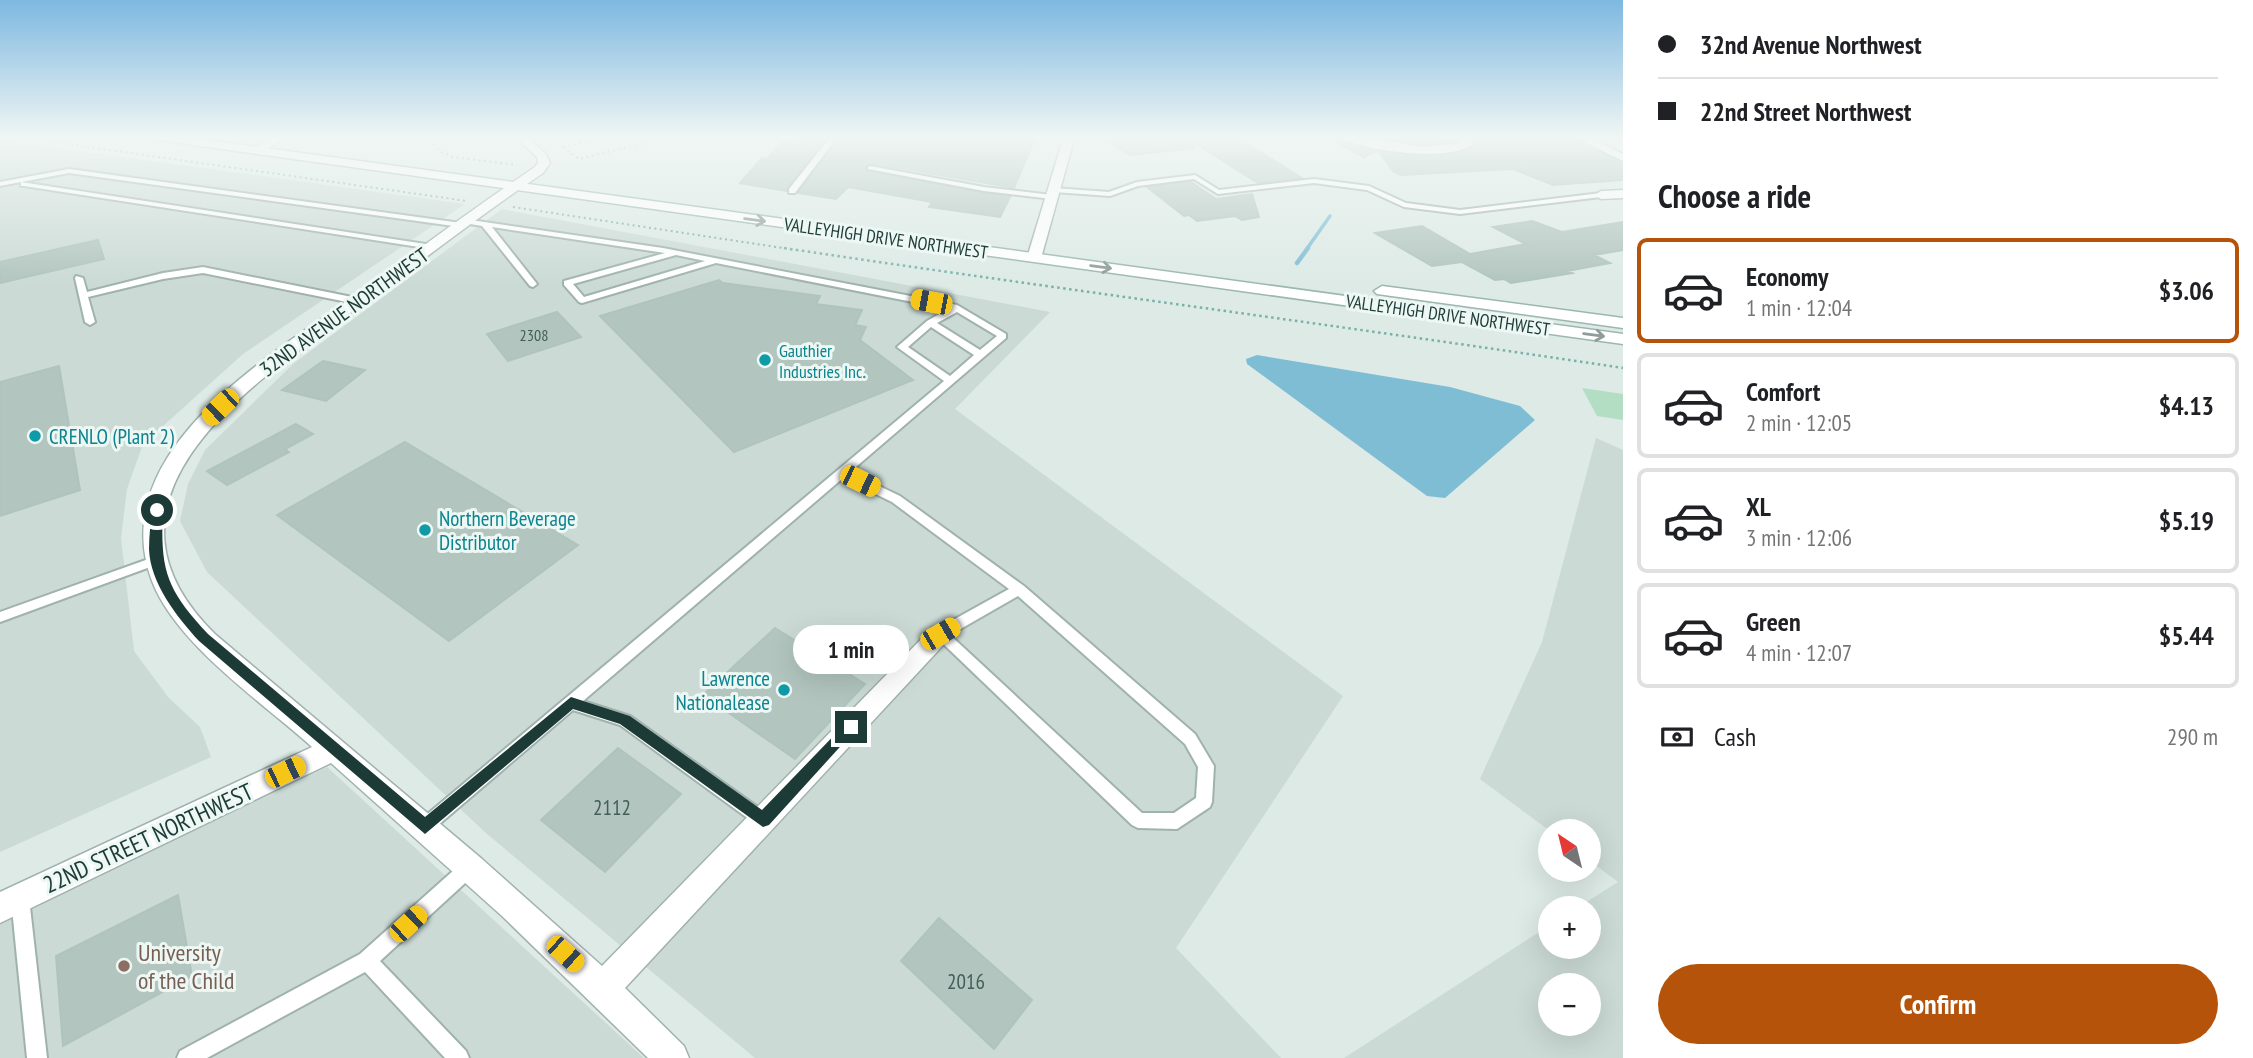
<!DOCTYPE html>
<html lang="en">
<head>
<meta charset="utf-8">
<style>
  body { margin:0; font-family:"PT Sans Narrow",sans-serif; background:#f2f2f2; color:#202124; height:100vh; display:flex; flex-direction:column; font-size:26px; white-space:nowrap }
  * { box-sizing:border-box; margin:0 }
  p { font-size:23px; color:#757577 }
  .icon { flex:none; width:38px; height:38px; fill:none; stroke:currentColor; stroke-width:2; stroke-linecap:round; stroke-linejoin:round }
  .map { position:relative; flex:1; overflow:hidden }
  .side { display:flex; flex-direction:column; background:#fff; width:630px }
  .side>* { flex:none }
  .hud { display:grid; align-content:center; height:154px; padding:0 35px; background:#fff }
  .needle { width:46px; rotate:325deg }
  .buttons { position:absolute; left:1538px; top:819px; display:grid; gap:14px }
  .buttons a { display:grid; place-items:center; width:63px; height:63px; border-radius:50%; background:#fff; box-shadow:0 7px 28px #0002; font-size:35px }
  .end { position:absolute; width:32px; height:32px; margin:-16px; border:9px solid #1d3b36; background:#fff; box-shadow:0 0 0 4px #fff }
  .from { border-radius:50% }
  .bubble { position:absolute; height:49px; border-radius:24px; background:#fff; box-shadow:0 7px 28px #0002; font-size:23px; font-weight:700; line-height:49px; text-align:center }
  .car { position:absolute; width:21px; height:42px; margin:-21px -10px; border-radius:9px; box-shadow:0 0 5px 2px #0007; background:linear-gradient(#f5c518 24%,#345 0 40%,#f5c518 0 76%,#345 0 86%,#f5c518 0) }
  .hud b { display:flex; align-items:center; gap:24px; height:66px; font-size:26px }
  .hud b+b { border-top:2px solid #e0e0e0 }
  .hud i { width:18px; height:18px; background:#202124 }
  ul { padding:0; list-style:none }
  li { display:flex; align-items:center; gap:21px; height:105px; margin:0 14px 10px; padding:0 21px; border:4px solid #e0e0e0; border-radius:10px }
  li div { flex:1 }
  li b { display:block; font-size:26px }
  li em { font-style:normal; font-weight:700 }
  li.current { border-color:#b45309 }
  li>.icon { width:63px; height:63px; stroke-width:1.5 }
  h2 { padding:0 35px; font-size:32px; line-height:84px }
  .pay { display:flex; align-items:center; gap:18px; height:77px; padding:0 35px; font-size:26px }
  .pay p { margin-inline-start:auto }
  .button { display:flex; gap:14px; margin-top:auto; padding:14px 35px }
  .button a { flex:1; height:80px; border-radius:42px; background:#b45309; color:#fff; font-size:28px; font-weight:700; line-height:80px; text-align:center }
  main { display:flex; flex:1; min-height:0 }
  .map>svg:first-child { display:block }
  .built { fill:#cbdad5; fill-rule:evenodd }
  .green { fill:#b3dec4 }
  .water { fill:#7fbdd5 }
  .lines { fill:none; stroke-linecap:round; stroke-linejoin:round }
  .stream-far1 { stroke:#7fbdd5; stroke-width:3.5 }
  .stream { stroke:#7fbdd5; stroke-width:4.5 }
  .building { fill:#b2c5bf; stroke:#afc4be; stroke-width:2 }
  .lane-casing { stroke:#a0b2ae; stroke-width:4 }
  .street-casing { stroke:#a0b2ae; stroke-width:3 }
  .secondary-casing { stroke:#9bb7b0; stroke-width:3 }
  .path-far1 { stroke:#7ab1a7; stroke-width:2; stroke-dasharray:2 3.5; stroke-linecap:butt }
  .path { stroke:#7ab1a7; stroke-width:2.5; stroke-dasharray:2.5 3.5; stroke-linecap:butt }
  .lane { fill:#fff; fill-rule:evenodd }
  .street { fill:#fff; fill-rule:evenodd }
  .secondary { fill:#fff; fill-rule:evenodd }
  .oneway { stroke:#8e9d9a }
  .route { fill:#1d3b36 }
  .culture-dot { fill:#0f9aa8; stroke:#edf7f3; stroke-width:2.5 }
  .education-dot { fill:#8d6e63; stroke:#edf7f3; stroke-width:2.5 }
  .labels { text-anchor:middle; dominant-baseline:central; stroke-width:6; stroke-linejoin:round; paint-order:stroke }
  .far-number-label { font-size:16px; fill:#425e58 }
  .far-street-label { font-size:18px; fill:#1d3b36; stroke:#edf7f3 }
  .far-culture-label { font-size:18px; fill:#0d838f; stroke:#edf7f3; text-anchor:start }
  .street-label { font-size:21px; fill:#1d3b36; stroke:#edf7f3 }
  .culture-label { font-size:21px; fill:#0d838f; stroke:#edf7f3; text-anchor:start }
  .near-number-label { font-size:21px; fill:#425e58 }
  .near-street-label { font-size:24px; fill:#1d3b36; stroke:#edf7f3 }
  .near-education-label { font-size:24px; fill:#785e54; stroke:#edf7f3; text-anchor:start }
</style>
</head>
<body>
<main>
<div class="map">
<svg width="1623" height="1058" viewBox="0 0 1623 1058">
  <rect width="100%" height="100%" fill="#ddeae6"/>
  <g class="built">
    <polygon points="0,140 465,204 243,354 143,444 127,489 121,538 134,651 168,697 200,727 211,757 0,852"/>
    <polygon points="502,209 1050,312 955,409 1343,696 1176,948 1281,1058 755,1058 486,833 207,572 180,521 188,484 205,450 293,364"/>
    <path d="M1596,438L1623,450V1058H1344L1550,925V947H1589V908H1577L1618,882L1589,860V831H1550L1480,779L1542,642ZM1550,985H1589V1024H1550Z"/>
    <polygon points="327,767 644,1058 0,1058 0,923"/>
  </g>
  <polygon class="green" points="1582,388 1623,394 1623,420 1597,416"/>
  <polygon class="water" points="1257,355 1450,387 1520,406 1535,420 1445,498 1427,496 1247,364 1246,359"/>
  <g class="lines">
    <polyline class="stream-far1" points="1306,250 1330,216"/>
    <polyline class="stream" points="1297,263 1308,248"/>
  </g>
  <g class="building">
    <polygon points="803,136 827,136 786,191 740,183 762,158 767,159 783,141 798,142"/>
    <polygon points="840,136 930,139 930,136 1036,136 1014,188 870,163 864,168 868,172 1010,197 1000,217 929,207 932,202 848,187 836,199 798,193"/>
    <polygon points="1134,136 1234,136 1302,178 1258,183 1193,142 1194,148 1130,155 1107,140"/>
    <polygon points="1325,136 1334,136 1348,144 1376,151 1364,157"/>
    <polygon points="1376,136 1456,136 1457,141 1424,144"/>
    <polygon points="1472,136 1569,136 1623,164 1623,180 1553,185 1513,169 1401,175 1394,172 1379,152 1405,155 1446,155 1474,146"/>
    <polygon points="1191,182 1216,199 1252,194 1259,217 1242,220 1235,216 1197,221 1189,215 1184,216 1147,187"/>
    <polygon points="1532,221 1562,232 1623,222 1623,250 1594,255 1610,263 1567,271 1572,273 1511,283 1504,279 1495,280 1462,262 1432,266 1375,233 1422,226 1470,254 1526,244 1493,227"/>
    <polygon points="98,240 104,259 0,283 0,262"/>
    <polygon points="719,280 723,283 820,296 816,304 862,310 855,325 866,327 860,340 913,380 734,452 600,316"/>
    <polygon points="557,312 581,337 508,361 487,334"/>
    <polygon points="323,361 365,370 326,401 282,390"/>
    <polygon points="59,366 80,490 0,516 0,382"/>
    <polygon points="296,424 313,434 285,449 289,452 227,485 207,471"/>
    <polygon points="405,442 578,545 449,641 277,515"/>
    <polygon points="775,628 865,684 795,759 703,695"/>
    <polygon points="618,748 681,794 605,872 541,820"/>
    <polygon points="178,895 192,976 63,1046 56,956"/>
    <polygon points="939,918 1032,1000 994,1049 901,961"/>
  </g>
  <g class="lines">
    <defs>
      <g id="lane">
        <polygon points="831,136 838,136 795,193 789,193 789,189"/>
        <polygon points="870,166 984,187 1052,195 1056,197 1052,199 984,191 868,169 867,168"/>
        <polygon points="69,169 461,223 465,225 461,227 69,173 0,186 0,182"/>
        <polygon points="1195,175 1219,190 1314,179 1369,186 1406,203 1460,210 1601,193 1605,195 1601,197 1460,214 1404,207 1367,190 1314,183 1218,194 1194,179 1138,186 1110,196 1054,192 1050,190 1054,188 1109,192 1137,182"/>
        <polygon points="21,182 432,245 436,247 432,249 24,186 21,186"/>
        <path d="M464,219L663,248L957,305L1006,334V338L850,472L900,496L1024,586L1195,734L1214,766L1212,802L1210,807L1177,829L1138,828L1132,825L933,634L935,630L1009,589L892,502L843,478L583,701L630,716L769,815L771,820L769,825L763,828L757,825L620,725L573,710L430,832L424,835L418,832L416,827L418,822L944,381L897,347L927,321L948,309L716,263L582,303L579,302L564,285V281L665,253L492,227L537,284L533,287L530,286L482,226L464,223ZM676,255L705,261L584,297L573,284ZM957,312L997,336L980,350L937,323ZM931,327L974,355L950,376L908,347ZM1018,596L1185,744L1198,767L1196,798L1174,813H1142L950,635Z"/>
        <polygon points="203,267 357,298 361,301 357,304 203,273 163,279 88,297 95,322 90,325 85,322 75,278 76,276 83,278 87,292 163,273"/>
        <polygon points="157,556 163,560 161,563 0,622 0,612"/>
        <polygon points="469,860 475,862 478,868 475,874 380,961 466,1051 469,1058 445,1058 365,972 207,1058 177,1058 180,1051 360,954 463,862"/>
        <polygon points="20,889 26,892 29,898 47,1058 27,1058 11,898 14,892"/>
      </g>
      <g id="street">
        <polygon points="274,136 289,136 259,153 249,151"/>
        <path d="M514,136H526L546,154L550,163L543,173C486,211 431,254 375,295C270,372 69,492 216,635L482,859L602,966L932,628L940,625L948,628L952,634L948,640L625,988L684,1046L689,1058H648L502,916L331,763L0,923V892L312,747C262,702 176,644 152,581C102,448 280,350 367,287C422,247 477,206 535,167L538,163L537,157Z"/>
        <polygon points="1064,136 1075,136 1041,258 1039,261 1029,261 1027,258"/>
        <path d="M1337,136H1357L1424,147L1461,143L1458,136H1469L1473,144C1449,163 1361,151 1337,136Z"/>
        <polygon points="1572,136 1587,136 1623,154 1623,161"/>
        <polygon points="1623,190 1623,198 1601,199 1595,195 1601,191"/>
      </g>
      <g id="secondary">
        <polygon points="145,136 178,136 1623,334 1623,344 150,139"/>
        <polygon points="1382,286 1623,318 1623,328 1377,294 1374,291"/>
      </g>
    </defs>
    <use href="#lane" class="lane-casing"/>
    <use href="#street" class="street-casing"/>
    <use href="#secondary" class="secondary-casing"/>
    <g class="path-far1">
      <polyline points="11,136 467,201"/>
      <polyline points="426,136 441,152 453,157 517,165"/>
      <polyline points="563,147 579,159 674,136"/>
      <polyline points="563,147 609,136"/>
      <polyline points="513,207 796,250"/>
    </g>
    <path class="path" d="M784,248C1064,290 1344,326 1623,368"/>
    <use href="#lane" class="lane"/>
    <use href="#street" class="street"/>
    <use href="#secondary" class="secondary"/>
  </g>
  <defs><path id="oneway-shaft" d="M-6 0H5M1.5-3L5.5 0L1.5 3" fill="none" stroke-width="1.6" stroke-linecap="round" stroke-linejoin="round" transform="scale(1.75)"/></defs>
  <g class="oneway">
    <use href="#oneway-shaft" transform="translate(755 220) rotate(8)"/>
    <use href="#oneway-shaft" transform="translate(1101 267) rotate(8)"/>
    <use href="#oneway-shaft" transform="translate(1594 335) rotate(8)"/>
  </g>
  <linearGradient id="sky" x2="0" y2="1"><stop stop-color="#7eb8e0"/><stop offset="0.48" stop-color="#f0f6f4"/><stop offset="1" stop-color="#f0f6f4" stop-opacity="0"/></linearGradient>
  <rect width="1623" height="285" fill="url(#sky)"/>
  <path class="route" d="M157,506L163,510C160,570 166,589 208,634L425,817L571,697L630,716L762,810L846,723L851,721L858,727L769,825L763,827L620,724L573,709L425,834L199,641C177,617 150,583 149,549C149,536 151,523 151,510Z"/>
  <g class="culture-dot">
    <circle cx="765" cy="360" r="7"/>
    <circle cx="35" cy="436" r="7"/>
    <circle cx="425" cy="530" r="7"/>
    <circle cx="784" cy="690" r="7"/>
  </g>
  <circle class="education-dot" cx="124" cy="966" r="7"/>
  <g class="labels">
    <g class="far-number-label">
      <text x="534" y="335">2308</text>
    </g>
    <g class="far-street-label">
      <text transform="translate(886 238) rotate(8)">VALLEYHIGH DRIVE NORTHWEST</text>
      <text transform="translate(1448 315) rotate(8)">VALLEYHIGH DRIVE NORTHWEST</text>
    </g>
    <g class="far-culture-label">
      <text x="779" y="350">Gauthier<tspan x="779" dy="21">Industries Inc.</tspan></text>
    </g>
    <g class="street-label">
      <text transform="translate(344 312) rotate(-36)">32ND AVENUE NORTHWEST</text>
    </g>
    <g class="culture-label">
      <text x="49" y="436">CRENLO (Plant 2)</text>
      <text x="439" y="518">Northern Beverage<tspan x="439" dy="24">Distributor</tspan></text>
      <text x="770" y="678" text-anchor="end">Lawrence<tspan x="770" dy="24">Nationalease</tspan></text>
    </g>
    <g class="near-number-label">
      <text x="612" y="807">2112</text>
      <text x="966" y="981">2016</text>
    </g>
    <g class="near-street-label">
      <text transform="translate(148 838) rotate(-25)">22ND STREET NORTHWEST</text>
    </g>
    <g class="near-education-label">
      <text x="138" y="952">University<tspan x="138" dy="28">of the Child</tspan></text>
    </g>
  </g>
</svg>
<div class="buttons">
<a><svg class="needle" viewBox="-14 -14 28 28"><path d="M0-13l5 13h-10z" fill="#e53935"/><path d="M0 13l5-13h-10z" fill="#757577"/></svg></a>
<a>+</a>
<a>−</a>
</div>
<i class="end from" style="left:157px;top:510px"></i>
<i class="end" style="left:851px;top:727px"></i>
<div class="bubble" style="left:793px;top:625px;width:116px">1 min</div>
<i class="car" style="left:931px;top:302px;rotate:281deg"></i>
<i class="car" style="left:220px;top:407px;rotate:226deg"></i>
<i class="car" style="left:860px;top:481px;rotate:116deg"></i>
<i class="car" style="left:940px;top:634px;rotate:60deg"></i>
<i class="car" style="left:285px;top:772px;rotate:64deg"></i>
<i class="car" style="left:408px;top:924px;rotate:47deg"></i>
<i class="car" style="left:565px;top:954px;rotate:132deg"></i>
</div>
<section class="side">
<div class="hud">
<b><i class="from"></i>32nd Avenue Northwest</b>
<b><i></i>22nd Street Northwest</b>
</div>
<h2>Choose a ride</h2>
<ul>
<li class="current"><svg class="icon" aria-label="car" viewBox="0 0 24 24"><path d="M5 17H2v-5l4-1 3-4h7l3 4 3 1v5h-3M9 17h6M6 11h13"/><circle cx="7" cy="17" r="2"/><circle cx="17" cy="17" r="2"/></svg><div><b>Economy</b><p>1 min · 12:04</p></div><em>$3.06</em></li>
<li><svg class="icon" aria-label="car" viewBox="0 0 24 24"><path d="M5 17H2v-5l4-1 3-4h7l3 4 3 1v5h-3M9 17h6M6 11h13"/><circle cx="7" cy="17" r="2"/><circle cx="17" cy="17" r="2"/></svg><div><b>Comfort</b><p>2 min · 12:05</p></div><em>$4.13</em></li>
<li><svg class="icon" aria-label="car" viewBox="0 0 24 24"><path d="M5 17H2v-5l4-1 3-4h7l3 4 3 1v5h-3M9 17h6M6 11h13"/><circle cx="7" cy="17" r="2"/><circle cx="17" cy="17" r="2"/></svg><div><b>XL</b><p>3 min · 12:06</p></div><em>$5.19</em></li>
<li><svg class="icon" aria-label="car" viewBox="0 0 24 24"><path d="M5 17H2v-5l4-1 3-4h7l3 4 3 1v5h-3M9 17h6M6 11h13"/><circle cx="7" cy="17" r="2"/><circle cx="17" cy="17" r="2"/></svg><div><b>Green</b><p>4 min · 12:07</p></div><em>$5.44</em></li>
</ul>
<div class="pay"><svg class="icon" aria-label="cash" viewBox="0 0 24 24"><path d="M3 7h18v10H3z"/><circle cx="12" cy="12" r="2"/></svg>Cash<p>290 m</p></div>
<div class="button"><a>Confirm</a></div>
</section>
</main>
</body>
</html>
